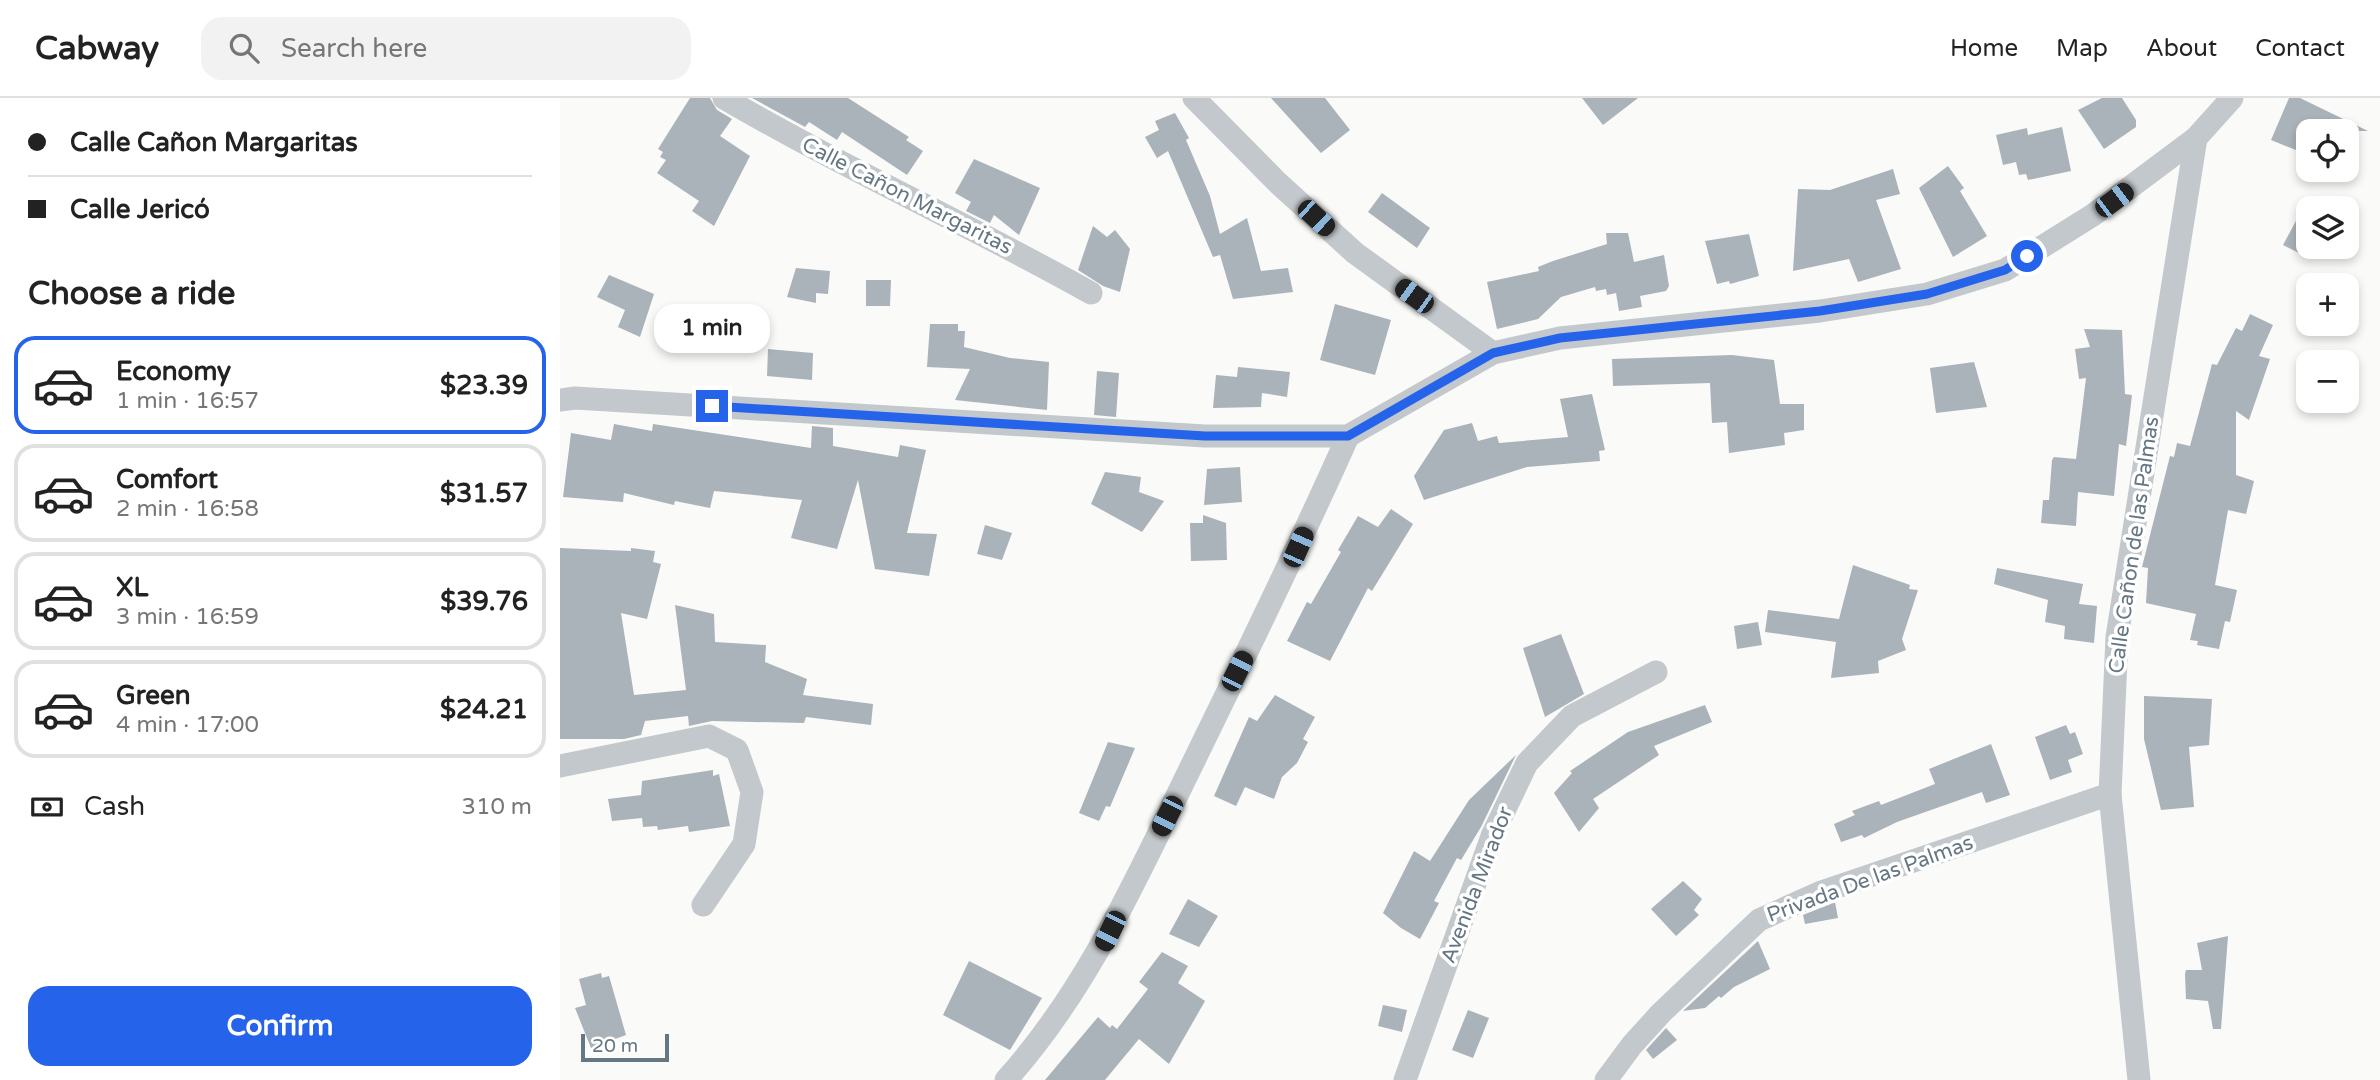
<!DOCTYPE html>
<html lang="en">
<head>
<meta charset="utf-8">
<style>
  body { margin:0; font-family:"Varela Round",sans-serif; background:#f2f2f2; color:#222; height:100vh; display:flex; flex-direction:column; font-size:26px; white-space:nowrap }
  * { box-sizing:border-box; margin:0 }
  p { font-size:23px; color:#767676 }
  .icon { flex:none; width:38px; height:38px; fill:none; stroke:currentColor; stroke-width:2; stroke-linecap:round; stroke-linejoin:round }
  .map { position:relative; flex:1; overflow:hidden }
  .side { display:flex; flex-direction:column; background:#fff; width:560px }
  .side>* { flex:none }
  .top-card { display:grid; align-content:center; height:154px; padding:0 28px; background:#fff }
  .controls { position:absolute; left:1736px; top:21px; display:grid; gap:14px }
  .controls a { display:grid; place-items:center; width:63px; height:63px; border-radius:14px; background:#fff; box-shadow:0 4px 10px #0003; font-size:35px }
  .scale { position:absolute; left:21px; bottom:18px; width:88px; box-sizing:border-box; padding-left:7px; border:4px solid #657783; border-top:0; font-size:19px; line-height:24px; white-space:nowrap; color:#657783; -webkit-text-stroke:5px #fff; paint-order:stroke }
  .end { position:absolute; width:32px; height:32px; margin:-16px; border:9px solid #2563eb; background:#fff; box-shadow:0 0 0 4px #fff }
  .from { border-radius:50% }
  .bubble { position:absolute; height:49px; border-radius:21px; background:#fff; box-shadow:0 4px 10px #0003; font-size:23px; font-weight:700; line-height:49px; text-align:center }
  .car { position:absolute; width:21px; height:42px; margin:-21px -10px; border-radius:9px; box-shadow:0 0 5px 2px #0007; background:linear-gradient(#222 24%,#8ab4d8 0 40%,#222 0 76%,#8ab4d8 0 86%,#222 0) }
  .top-card b { display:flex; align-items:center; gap:24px; height:66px; font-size:26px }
  .top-card b+b { border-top:2px solid #e0e0e0 }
  .top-card i { width:18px; height:18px; background:#222 }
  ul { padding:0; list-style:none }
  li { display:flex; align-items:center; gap:21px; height:98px; margin:0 14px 10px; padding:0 14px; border:4px solid #e0e0e0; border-radius:21px }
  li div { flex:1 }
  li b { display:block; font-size:26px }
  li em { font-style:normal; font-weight:700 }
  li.active { border-color:#2563eb }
  li>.icon { width:63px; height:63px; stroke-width:1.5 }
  h2 { padding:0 28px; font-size:32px; line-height:84px }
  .pay { display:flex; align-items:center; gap:18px; height:77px; padding:0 28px; font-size:26px }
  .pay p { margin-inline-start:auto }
  .action { display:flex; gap:14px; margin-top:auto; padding:14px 28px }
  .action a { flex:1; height:80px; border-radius:21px; background:#2563eb; color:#fff; font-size:28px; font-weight:700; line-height:80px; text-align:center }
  header { display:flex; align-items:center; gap:42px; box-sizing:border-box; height:98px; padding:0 35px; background:#fff; border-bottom:2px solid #e0e0e0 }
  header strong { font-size:33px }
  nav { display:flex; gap:38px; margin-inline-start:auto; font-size:24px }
  .search { width:490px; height:63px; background:#f2f2f2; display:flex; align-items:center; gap:18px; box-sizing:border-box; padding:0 24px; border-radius:21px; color:#767676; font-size:26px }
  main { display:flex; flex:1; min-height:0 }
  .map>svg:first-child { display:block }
  .building { fill:#aab3b9 }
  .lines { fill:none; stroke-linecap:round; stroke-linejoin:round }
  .street { stroke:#c3c8cc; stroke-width:23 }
  .route { stroke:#2563eb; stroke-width:9 }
  .labels { text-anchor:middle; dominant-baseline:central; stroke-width:7; stroke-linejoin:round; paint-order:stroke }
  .street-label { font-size:21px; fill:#657783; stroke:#fff }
</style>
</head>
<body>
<header>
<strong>Cabway</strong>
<div class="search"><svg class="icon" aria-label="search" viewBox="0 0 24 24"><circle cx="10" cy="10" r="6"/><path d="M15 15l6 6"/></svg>Search here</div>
<nav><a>Home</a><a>Map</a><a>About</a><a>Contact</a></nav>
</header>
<main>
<section class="side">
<div class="top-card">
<b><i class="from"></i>Calle Cañon Margaritas</b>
<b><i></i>Calle Jericó</b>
</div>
<h2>Choose a ride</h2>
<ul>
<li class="active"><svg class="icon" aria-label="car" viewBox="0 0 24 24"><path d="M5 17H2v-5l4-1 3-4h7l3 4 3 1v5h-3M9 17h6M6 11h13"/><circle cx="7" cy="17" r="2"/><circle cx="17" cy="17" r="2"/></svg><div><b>Economy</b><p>1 min · 16:57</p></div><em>$23.39</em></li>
<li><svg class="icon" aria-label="car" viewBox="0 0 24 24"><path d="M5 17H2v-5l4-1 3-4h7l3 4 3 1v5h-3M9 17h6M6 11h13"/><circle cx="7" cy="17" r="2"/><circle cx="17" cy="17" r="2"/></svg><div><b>Comfort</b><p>2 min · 16:58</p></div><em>$31.57</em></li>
<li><svg class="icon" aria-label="car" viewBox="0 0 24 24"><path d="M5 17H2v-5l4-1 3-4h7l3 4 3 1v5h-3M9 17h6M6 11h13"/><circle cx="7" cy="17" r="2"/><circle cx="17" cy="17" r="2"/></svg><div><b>XL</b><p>3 min · 16:59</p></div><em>$39.76</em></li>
<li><svg class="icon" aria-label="car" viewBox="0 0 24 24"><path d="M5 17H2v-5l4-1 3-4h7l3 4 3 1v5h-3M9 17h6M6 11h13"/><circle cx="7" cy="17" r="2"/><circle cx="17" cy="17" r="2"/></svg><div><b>Green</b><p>4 min · 17:00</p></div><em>$24.21</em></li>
</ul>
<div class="pay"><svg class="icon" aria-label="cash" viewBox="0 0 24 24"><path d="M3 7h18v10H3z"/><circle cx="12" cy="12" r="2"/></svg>Cash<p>310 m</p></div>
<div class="action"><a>Confirm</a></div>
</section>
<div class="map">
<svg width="1820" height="982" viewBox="0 0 1820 982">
  <rect width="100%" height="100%" fill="#fafaf8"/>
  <g class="building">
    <polygon points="130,0 150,0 157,12 172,21 160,38 190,58 154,128 132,113 139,103 97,75 106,62 100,59 103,54 98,51"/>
    <polygon points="192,0 288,0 349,39 346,42 363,53 347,77 282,34 277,42 249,24 245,29"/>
    <polygon points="711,0 765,0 790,32 761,55"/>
    <polygon points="1022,0 1078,0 1043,27"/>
    <polygon points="1542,0 1562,0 1576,22 1576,29 1544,51 1518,12"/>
    <polygon points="1729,0 1740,0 1808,33 1748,33 1748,57 1711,42"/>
    <polygon points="615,15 629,40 626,42 650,98 660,136 687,120 701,173 728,170 733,194 673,201 660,157 653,159 608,53 597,60 585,39 599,32 595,23"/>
    <polygon points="1502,29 1511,73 1468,82 1466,76 1459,77 1456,64 1443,67 1436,37 1467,30 1468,37"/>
    <polygon points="414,61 480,90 459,137 434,117 430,125 406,113 411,104 395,95"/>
    <polygon points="1388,68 1404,90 1400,93 1427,138 1393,159 1359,90"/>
    <polygon points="1333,71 1340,96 1316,102 1341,171 1298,184 1289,161 1233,173 1238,91 1270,92"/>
    <polygon points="822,95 870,130 857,150 808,114"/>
    <polygon points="1745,106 1754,110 1748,110 1748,149 1756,149 1751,161 1723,147"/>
    <polygon points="533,128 547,139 555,132 570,151 560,194 543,188 518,172"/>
    <polygon points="1046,135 1068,135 1074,164 1104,157 1109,188 1106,193 1080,198 1082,209 1059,213 1056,195 1047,197 1046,191 1036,193 1035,189 1001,199 978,221 937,231 927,184 979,173 978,169 993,163 1047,146"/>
    <polygon points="1189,136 1199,178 1170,186 1169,183 1157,186 1145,143"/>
    <polygon points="236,170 270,173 268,196 256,195 256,205 227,199"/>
    <polygon points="49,177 94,196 80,239 58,229 65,212 37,199"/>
    <polygon points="306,182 331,182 330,208 306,208"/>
    <polygon points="775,206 831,222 815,277 760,262"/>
    <polygon points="1690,216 1713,227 1699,258 1710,261 1689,322 1676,313 1676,377 1694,383 1686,416 1668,412 1655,487 1677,492 1670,524 1665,523 1659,551 1637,547 1638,543 1630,542 1636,516 1586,505 1588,470 1582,469 1610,358 1614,359 1617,345 1630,348 1652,266 1657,267 1676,230 1682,233"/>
    <polygon points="370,226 398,226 398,233 405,233 404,249 450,260 489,264 487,312 395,302 410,271 367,269"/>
    <polygon points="1524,231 1562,232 1565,296 1572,297 1566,348 1559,346 1554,398 1518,394 1516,428 1481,425 1483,402 1489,402 1492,362 1494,359 1516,361 1526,280 1519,281 1515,251 1530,249"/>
    <polygon points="208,251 253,255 252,282 207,278"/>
    <polygon points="1172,257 1214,262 1220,306 1244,306 1244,332 1224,335 1225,347 1169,355 1167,324 1152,325 1150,285 1053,288 1052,261"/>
    <polygon points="1414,264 1427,309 1376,315 1370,270"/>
    <polygon points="678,269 730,274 727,299 702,295 701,309 653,310 656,277 677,279"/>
    <polygon points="537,273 559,275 556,319 534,317"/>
    <polygon points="1032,296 1045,352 1039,353 1040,363 967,369 864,402 854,378 884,332 912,325 918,343 937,338 939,345 1008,339 1000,301"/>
    <polygon points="54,326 92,333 93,326 251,350 252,328 273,330 273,348 338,359 340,347 366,352 347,435 377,436 369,478 315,471 298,382 277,451 231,440 242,402 154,393 150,410 115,403 114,407 64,395 63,404 3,399 11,335 51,342"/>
    <polygon points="680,369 682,404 644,407 647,371"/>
    <polygon points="545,374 581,379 579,394 604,403 582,434 531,406"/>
    <polygon points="831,411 853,426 812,493 808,490 770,563 727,543 747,504 751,506 781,454 778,452 798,418 818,429"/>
    <polygon points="643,417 666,425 667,462 631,463 630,425 643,425"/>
    <polygon points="425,427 452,435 442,462 417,456"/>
    <polygon points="0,450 71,453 71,450 95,453 93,464 101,466 87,521 61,515 74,597 126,592 115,507 154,516 155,544 206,547 205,564 247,581 243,597 313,606 311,627 246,619 244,625 152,623 129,628 128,618 85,623 81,637 64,641 0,641"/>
    <polygon points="1293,467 1350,487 1349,491 1358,492 1342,541 1346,552 1318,563 1319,575 1271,580 1276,544 1205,534 1208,512 1279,521"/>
    <polygon points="1437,470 1523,486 1519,506 1537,508 1534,545 1504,541 1505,528 1485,524 1488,502 1434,486"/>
    <polygon points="1198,524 1202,547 1177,551 1174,528"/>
    <polygon points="1001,536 1024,596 985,619 963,550"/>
    <polygon points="715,597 755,619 743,641 748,644 737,665 722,679 714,701 685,689 676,708 654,698 689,619 697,623"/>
    <polygon points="1584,598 1652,601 1649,647 1629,649 1634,709 1601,712 1584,641"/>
    <polygon points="1145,607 1152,624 1094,648 1099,657 1033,701 1039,710 1019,734 994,695 1012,675 1010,673 1068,634"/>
    <polygon points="1506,627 1510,636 1515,634 1523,656 1508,662 1512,674 1490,682 1475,639"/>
    <polygon points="548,644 575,650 550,709 546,708 539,723 519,715"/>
    <polygon points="1431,646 1450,697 1426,705 1422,694 1337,724 1304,740 1302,737 1281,744 1274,726 1295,717 1292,713 1319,703 1321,707 1375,686 1369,671"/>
    <polygon points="956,657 921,729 901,762 897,760 874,803 879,805 860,841 841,830 823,815 854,753 870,763 909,702"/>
    <polygon points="153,672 153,678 159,676 170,728 129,734 128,728 98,732 97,728 83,729 82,720 52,723 48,701 81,697 82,683"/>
    <polygon points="1123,783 1142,801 1134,812 1139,817 1116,838 1091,811"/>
    <polygon points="628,801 658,818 639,849 609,836"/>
    <polygon points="1275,804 1278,820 1245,826 1243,817"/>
    <polygon points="1668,838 1661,931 1653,931 1648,903 1626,901 1625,876 1626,872 1642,872 1637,845"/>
    <polygon points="1198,843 1210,871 1174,889 1161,900 1159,898 1145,910 1123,913"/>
    <polygon points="602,854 628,868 618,885 645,903 609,966 579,941 545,982 485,982 538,919 550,930 552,927 557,931 588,891 579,884"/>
    <polygon points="409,863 482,900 450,952 383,917"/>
    <polygon points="41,875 42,880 49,878 66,937 31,950 15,910 26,907 19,881"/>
    <polygon points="823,907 847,912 842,934 818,928"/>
    <polygon points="908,912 929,920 913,960 892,952"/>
    <polygon points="1106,930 1117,942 1093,961 1086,952"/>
  </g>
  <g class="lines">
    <g class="street">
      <path d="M164,0C284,70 410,127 531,195"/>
      <polyline points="634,0 717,84 795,155 933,255"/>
      <polyline points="0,302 15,300 645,338 788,338 933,255 1000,240 1260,213 1367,196 1445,172 1533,117 1636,40 1672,0"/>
      <polyline points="0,668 149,638 177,652 192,694 184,746 143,807"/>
      <path d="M446,982C527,892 576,781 629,673C683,562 738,451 788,338"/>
      <polyline points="845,982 932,738 967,665 1012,618 1096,574"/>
      <polyline points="1046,982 1072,947 1101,915 1199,822 1259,795 1550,696"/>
      <polyline points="1579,982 1550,696 1557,539 1636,40"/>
    </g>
  </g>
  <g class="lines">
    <polyline class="route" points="152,308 645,338 788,338 933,255 1000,240 1260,213 1367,196 1445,172 1467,158"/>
  </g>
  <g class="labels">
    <g class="street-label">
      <text transform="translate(347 98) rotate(27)">Calle Cañon Margaritas</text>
      <text transform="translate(1574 447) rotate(-82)">Calle Cañon de las Palmas</text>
      <text transform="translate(1310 781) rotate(-20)">Privada De las Palmas</text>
      <text transform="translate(917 787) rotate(-69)">Avenida Mirador</text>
    </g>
  </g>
</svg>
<div class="controls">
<a><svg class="icon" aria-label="locate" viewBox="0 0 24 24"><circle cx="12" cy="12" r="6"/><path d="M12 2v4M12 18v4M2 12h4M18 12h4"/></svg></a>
<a><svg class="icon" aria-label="layers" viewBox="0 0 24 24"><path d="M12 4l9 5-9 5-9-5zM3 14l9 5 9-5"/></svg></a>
<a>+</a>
<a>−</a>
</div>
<div class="scale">20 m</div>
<i class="end from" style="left:1467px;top:158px"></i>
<i class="end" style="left:152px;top:308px"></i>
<div class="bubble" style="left:94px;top:206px;width:116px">1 min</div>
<i class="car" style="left:1554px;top:102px;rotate:53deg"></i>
<i class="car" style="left:756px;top:120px;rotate:133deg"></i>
<i class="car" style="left:854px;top:198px;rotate:306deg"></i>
<i class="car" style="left:738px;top:449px;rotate:24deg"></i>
<i class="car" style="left:677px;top:573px;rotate:27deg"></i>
<i class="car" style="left:607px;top:718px;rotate:207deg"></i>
<i class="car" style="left:550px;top:833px;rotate:206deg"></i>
</div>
</main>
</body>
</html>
